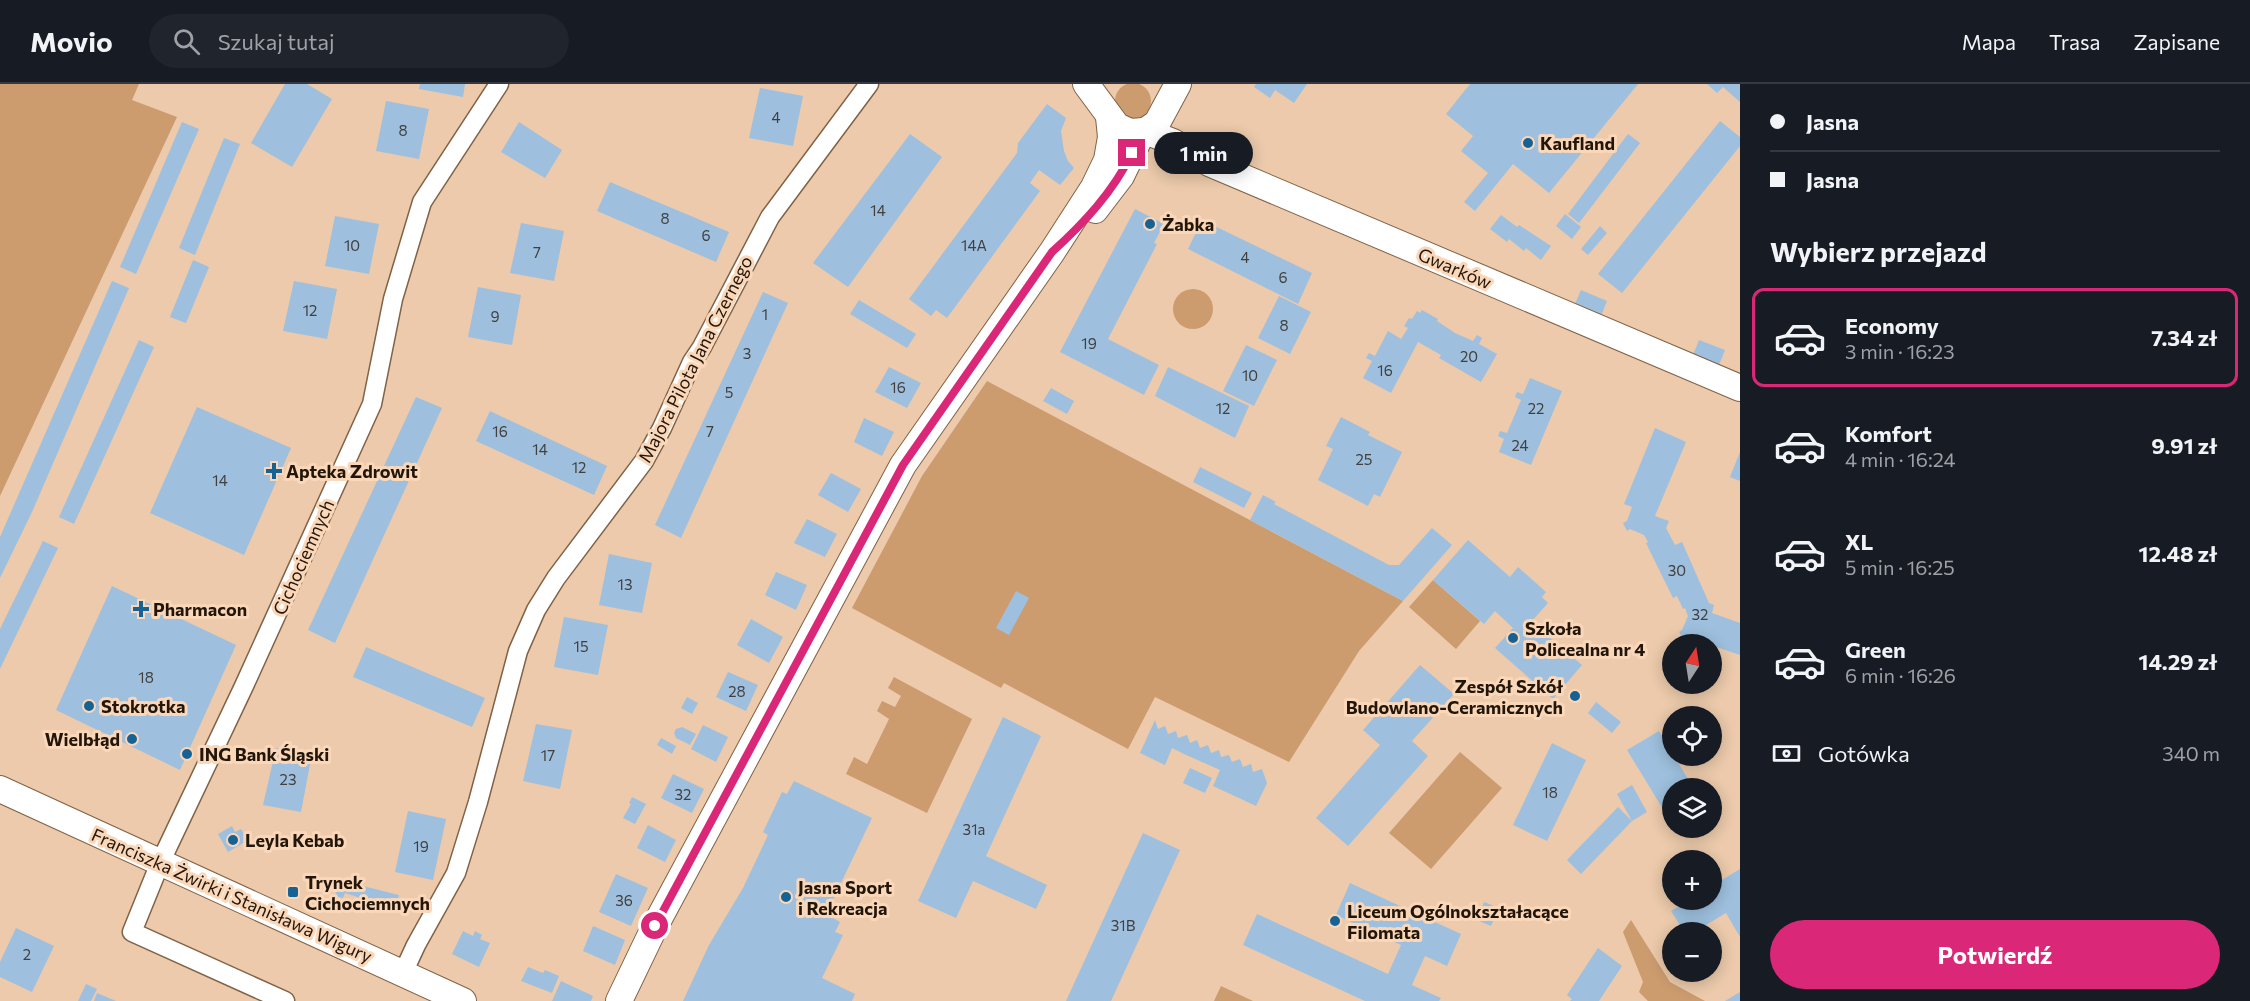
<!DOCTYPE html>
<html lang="pl">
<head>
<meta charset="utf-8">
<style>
  body { margin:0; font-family:Commissioner,sans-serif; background:#20242c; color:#f1f3f6; height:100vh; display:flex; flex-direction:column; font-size:22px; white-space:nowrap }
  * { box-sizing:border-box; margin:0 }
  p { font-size:20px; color:#9ea1a6 }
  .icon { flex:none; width:33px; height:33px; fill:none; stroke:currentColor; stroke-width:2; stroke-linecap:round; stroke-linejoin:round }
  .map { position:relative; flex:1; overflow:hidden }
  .side { display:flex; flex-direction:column; background:#171b24; width:510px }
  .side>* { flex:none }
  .hud { display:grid; align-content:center; height:132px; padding:0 30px; background:#171b24 }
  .needle { width:39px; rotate:12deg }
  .buttons { position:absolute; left:1662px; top:550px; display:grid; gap:12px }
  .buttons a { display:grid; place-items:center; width:60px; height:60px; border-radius:50%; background:#171b24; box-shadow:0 3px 15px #0003; font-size:30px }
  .end { position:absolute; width:27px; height:27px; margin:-14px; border:8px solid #db2777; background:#fff; box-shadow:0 0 0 3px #fff }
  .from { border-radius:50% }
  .bubble { position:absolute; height:42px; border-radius:21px; background:#171b24; box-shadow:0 3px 15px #0003; font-size:20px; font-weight:700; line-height:42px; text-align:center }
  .hud b { display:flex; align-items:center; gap:21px; height:57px; font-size:22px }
  .hud b+b { border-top:2px solid #363941 }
  .hud i { width:15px; height:15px; background:#f1f3f6 }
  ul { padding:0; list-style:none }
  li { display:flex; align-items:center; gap:18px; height:99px; margin:0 12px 9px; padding:0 18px; border:3px solid transparent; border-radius:12px }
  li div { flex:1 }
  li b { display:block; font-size:22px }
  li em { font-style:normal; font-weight:700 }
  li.on { border-color:#db2777 }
  li>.icon { width:54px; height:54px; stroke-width:1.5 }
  h2 { padding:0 30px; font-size:27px; line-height:72px }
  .pay { display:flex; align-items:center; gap:15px; height:66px; padding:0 30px; font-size:22px }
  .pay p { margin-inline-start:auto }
  .primary-button { display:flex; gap:12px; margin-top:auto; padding:12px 30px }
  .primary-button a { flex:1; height:69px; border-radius:36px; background:#db2777; color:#fff; font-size:24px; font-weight:700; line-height:69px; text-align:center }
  header { display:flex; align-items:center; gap:36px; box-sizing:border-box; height:84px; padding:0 30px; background:#171b24; border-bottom:2px solid #363941 }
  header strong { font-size:28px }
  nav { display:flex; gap:33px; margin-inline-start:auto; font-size:21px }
  .search { width:420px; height:54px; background:#20242c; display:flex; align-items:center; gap:15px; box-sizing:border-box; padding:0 21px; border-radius:33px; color:#9ea1a6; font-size:22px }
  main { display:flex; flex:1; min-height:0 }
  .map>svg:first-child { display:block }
  .green { fill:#cc9c6f }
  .building { fill:#9ec0de }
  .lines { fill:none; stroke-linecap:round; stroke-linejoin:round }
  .street-casing { stroke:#806246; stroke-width:21 }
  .secondary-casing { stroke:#806246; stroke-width:28 }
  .street { stroke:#fff; stroke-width:18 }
  .secondary { stroke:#fff; stroke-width:26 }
  .route { stroke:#db2777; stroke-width:8 }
  .poi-dot { fill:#176295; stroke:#fad7b8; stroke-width:2 }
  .labels { text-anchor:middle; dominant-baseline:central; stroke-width:6; stroke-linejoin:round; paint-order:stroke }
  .number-label { font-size:15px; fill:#41403f }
  .poi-label { font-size:18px; font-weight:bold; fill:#22160a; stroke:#fad7b8; text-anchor:start }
  .street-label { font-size:18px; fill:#22160a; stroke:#fad7b8 }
</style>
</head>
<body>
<header>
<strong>Movio</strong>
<div class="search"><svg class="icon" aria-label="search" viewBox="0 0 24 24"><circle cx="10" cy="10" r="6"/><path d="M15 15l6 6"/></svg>Szukaj tutaj</div>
<nav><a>Mapa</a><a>Trasa</a><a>Zapisane</a></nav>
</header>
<main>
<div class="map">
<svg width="1740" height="917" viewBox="0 0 1740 917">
  <rect width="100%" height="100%" fill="#eccaab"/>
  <g class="green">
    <circle cx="1133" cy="17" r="18"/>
    <polygon points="0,0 139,0 132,16 177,33 0,412"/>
    <circle cx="1193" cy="225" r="20"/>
    <polygon points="987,297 1403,517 1359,567 1289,678 1155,613 1128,665 1004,599 1001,604 852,524 922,392"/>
    <polygon points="1433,496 1480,537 1456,565 1409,523"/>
    <polygon points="894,593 972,635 927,729 846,690 854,673 867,680 889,635 877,627 882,617 895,623 901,612 888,604"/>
    <polygon points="1460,668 1502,704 1431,785 1389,749"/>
    <polygon points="1631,836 1670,898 1705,917 1648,917 1639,908 1643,898 1623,848"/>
    <polygon points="1221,902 1253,917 1214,917"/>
  </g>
  <g class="building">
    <polygon points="285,0 307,0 332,15 292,83 251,59"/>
    <polygon points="420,0 465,0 463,13 419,5"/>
    <polygon points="1256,0 1307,0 1294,19 1275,6 1270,14 1254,3"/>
    <polygon points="1470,0 1638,0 1549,109 1513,80 1475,127 1464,118 1488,89 1461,67 1473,52 1446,30"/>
    <polygon points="1707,0 1740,0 1740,18 1723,3 1717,9"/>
    <polygon points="760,4 803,12 793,62 749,54"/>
    <polygon points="386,17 429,25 419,75 376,67"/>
    <polygon points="1047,20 1066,34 1061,47 1064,67 1068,77 1074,84 1060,101 1039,86 1030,99 1040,107 947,234 936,226 931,232 909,215 1017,69 1018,59"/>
    <polygon points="1720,37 1740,53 1740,62 1622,209 1598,190"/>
    <polygon points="182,38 199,45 136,190 120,183"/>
    <polygon points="519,38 562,66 545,94 501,68"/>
    <polygon points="910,50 942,73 848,203 813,179"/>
    <polygon points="1628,50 1640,59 1579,139 1568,130"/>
    <polygon points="224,54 240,60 195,171 179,164"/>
    <polygon points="610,98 729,148 716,178 597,127"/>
    <polygon points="1135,125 1164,140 1154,159 1157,160 1108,255 1159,281 1144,311 1060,268"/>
    <polygon points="1565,130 1581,143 1572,155 1556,142"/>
    <polygon points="1501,131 1517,143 1519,141 1551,162 1541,176 1526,164 1524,167 1509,155 1507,158 1490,145"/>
    <polygon points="335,132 379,140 369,190 325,182"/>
    <polygon points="1202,136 1312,189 1298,220 1188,165"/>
    <polygon points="521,139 564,147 554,197 510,189"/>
    <polygon points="1600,142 1607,149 1588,171 1581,165"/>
    <polygon points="193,176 209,183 186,239 170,233"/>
    <polygon points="112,197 129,204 32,428 0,494 0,453"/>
    <polygon points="294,197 337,205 327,255 283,247"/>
    <polygon points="478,203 521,211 512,261 468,253"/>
    <polygon points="1581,206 1607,217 1601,232 1575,220"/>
    <polygon points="763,208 788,219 681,454 655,441"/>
    <polygon points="1279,212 1311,228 1290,270 1258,254"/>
    <polygon points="859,216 916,250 907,264 850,230"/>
    <polygon points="1422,226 1438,235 1437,237 1455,249 1473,257 1477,251 1482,254 1479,260 1497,270 1481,298 1439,274 1441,271 1418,258 1391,309 1363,294 1372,277 1366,274 1369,269 1375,272 1388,247 1401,255 1408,244 1404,242 1409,234 1412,235 1417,227 1420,229"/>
    <polygon points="139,256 154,263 74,440 59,433"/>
    <polygon points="1699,256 1725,266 1719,281 1693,271"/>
    <polygon points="1246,261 1277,276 1254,322 1223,307"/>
    <polygon points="889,283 921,299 907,324 875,308"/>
    <polygon points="1168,283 1249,322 1235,354 1155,312"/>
    <polygon points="1530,294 1562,307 1531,381 1499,368 1504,355 1498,352 1500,347 1507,349 1521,316 1515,313 1517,308 1523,310"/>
    <polygon points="1051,304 1074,317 1067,330 1043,317"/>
    <polygon points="416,313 442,324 335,559 308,546"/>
    <polygon points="197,323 291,364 244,471 150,429"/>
    <polygon points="490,327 607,382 594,411 476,357"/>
    <polygon points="1341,333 1370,348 1368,351 1402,368 1380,413 1374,410 1368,422 1318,396 1333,365 1326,362"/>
    <polygon points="864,334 894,348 882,372 854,358"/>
    <polygon points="1655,344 1686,358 1655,432 1669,437 1666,444 1675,461 1682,458 1709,519 1714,521 1712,529 1740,539 1740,571 1687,553 1684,556 1679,548 1682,546 1688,532 1685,524 1683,525 1677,512 1673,514 1646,459 1648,458 1644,451 1630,445 1627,447 1623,439 1627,437 1632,423 1624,420"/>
    <polygon points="1740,368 1740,397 1730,393"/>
    <polygon points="1200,383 1252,409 1244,424 1193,398"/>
    <polygon points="831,389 861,405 848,428 818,411"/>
    <polygon points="1263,411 1276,418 1274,420 1389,481 1399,481 1432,444 1452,461 1403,517 1250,436"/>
    <polygon points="807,435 837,450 825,473 794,459"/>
    <polygon points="1468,456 1510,493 1518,483 1546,508 1542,513 1548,519 1531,538 1582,581 1553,615 1495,564 1513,544 1495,527 1484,540 1433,496"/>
    <polygon points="43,457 58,464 0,585 0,545"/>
    <polygon points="609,470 652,479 642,529 599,521"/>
    <polygon points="776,488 807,501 796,526 765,511"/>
    <polygon points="112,502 236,561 180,686 56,626"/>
    <polygon points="1016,507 1029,514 1009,551 996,544"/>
    <polygon points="564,533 608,541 598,591 554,583"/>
    <polygon points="751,535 783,553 769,579 737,561"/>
    <polygon points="366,563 485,614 472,643 353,593"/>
    <polygon points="1420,581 1454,610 1412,657 1428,672 1348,762 1316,734 1380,661 1363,646"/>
    <polygon points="728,588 758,601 746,627 716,613"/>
    <polygon points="687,613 698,619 692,630 681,624"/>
    <polygon points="1596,618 1621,638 1612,649 1588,629"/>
    <polygon points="1003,633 1041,652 986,772 1047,801 1036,825 973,797 956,834 918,817"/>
    <polygon points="1155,636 1158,645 1165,642 1168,650 1176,647 1178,654 1187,651 1190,659 1197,656 1200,664 1208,661 1211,669 1219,666 1221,673 1229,671 1232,678 1240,675 1243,683 1251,680 1253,688 1262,685 1267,699 1256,722 1213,702 1220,686 1184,670 1172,664 1165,681 1140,669"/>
    <polygon points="536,640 572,646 560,705 523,697"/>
    <polygon points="703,641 728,653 716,678 691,665"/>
    <polygon points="682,643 696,650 690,661 676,654 674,649 676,645"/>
    <polygon points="1659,647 1694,705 1672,705 1672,720 1663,725 1627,666"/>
    <polygon points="661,654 676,662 672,670 657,661"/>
    <polygon points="1552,659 1586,676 1547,757 1513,741"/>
    <polygon points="276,664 312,670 301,728 263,721"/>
    <polygon points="1190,684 1212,694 1205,709 1183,699"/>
    <polygon points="673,690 704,705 692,729 661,714"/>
    <polygon points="794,697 872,734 830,822 835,824 831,833 840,838 835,848 843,851 822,894 855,910 852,917 683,917 709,861 743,804 768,751 763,748 782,708 787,710"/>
    <polygon points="1632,701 1647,728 1632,737 1617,710"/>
    <polygon points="632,713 646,720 635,740 623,734 631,720 629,719"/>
    <polygon points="1618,723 1632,737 1581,790 1567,776"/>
    <polygon points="408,727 446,735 433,796 395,788"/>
    <polygon points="648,741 676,756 665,778 637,764"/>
    <polygon points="232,742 235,748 241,745 248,756 228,768 218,750"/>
    <polygon points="1143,749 1180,766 1111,917 1066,917"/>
    <polygon points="1740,785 1740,853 1726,829 1693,849 1685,849 1671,827 1689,816 1712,816 1712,802"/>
    <polygon points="616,790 648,804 631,842 599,828"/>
    <polygon points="347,795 364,799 363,802 399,811 397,821 392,824 345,809 343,814 335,812 339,796 347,798"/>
    <polygon points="1350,799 1461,850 1447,882 1425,872 1412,901 1441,914 1439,917 1365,917 1243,861 1257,830 1388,890 1401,861 1336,831"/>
    <polygon points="1484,818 1499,824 1491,842 1477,836"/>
    <polygon points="593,842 625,856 615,881 583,867"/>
    <polygon points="16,844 54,862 32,908 0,893 0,878"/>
    <polygon points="463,847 473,852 475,847 482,851 480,855 490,859 479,883 452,870"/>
    <polygon points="1598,864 1622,882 1599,917 1570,917 1572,915 1567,911"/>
    <polygon points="528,883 543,889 545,886 559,892 552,909 521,897"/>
    <polygon points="561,897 593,912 591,917 552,917"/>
    <polygon points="86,900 97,905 91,917 78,917"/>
    <polygon points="1740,908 1740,917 1725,917"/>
    <polygon points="97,909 116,917 94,917"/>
  </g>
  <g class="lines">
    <defs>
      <g id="street">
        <polyline points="403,889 416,861 456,789 478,718 518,567 536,526 556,494 644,377 662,344 692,278 702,263 770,133 869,0"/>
        <polyline points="285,917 132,848 160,779 244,602 372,320 393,215 422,118 499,0"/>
      </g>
      <g id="secondary">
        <polyline points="1086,0 1117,42 1130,48 1145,47 1157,39 1178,0"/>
        <polyline points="1145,47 1173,58 1209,79 1740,304"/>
        <polyline points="1095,126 1121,92 1143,47"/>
        <polyline points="0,705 463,917"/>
        <polyline points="619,917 655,842 903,381 1052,168 1094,103 1107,76 1111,53 1109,33"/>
      </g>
    </defs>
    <use href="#street" class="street-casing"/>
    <use href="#secondary" class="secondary-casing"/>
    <use href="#street" class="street"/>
    <use href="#secondary" class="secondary"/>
  </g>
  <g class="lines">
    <path class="route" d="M655,842L903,381L1052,168C1084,139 1113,108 1132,69"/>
  </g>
  <g class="poi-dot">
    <circle cx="1528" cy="59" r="6"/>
    <circle cx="1150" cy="140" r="6"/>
    <path d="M271 378h6v6h6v6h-6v6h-6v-6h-6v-6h6z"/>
    <path d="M138 516h6v6h6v6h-6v6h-6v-6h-6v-6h6z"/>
    <circle cx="1513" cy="554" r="6"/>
    <circle cx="1575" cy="612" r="6"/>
    <circle cx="89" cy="622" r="6"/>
    <circle cx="132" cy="655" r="6"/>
    <circle cx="187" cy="670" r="6"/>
    <circle cx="233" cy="756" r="6"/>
    <rect x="287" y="802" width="12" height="12" rx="3"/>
    <circle cx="786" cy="813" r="6"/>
    <circle cx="1335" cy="837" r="6"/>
  </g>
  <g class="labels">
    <g class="number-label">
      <text x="776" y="33">4</text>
      <text x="403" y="46">8</text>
      <text x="878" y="126">14</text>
      <text x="665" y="134">8</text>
      <text x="706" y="151">6</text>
      <text x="352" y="161">10</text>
      <text x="974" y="161">14A</text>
      <text x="537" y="168">7</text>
      <text x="1245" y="173">4</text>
      <text x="1283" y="193">6</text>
      <text x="310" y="226">12</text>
      <text x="765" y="230">1</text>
      <text x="495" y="232">9</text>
      <text x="1284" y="241">8</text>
      <text x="1089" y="259">19</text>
      <text x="747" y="269">3</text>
      <text x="1469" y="272">20</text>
      <text x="1385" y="286">16</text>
      <text x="1250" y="291">10</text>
      <text x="898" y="303">16</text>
      <text x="729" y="308">5</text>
      <text x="1223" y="324">12</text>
      <text x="1536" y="324">22</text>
      <text x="500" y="347">16</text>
      <text x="710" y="347">7</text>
      <text x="1520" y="361">24</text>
      <text x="540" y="365">14</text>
      <text x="1364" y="375">25</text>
      <text x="579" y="383">12</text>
      <text x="220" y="396">14</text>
      <text x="1677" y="486">30</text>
      <text x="625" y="500">13</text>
      <text x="1700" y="530">32</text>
      <text x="581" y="562">15</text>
      <text x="146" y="593">18</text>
      <text x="737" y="607">28</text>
      <text x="548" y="671">17</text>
      <text x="288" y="695">23</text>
      <text x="1550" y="708">18</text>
      <text x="683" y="710">32</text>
      <text x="974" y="745">31a</text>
      <text x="421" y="762">19</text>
      <text x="624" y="816">36</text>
      <text x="1123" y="841">31B</text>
      <text x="27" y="870">2</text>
    </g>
    <g class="poi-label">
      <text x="1540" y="59">Kaufland</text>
      <text x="1162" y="140">Żabka</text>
      <text x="286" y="387">Apteka Zdrowit</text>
      <text x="153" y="525">Pharmacon</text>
      <text x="1525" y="544">Szkoła<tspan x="1525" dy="21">Policealna nr 4</tspan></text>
      <text x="1563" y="602" text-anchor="end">Zespół Szkół<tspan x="1563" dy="21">Budowlano-Ceramicznych</tspan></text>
      <text x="101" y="622">Stokrotka</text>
      <text x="120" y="655" text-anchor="end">Wielbłąd</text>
      <text x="199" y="670">ING Bank Śląski</text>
      <text x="245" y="756">Leyla Kebab</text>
      <text x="305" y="798">Trynek<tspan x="305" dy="21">Cichociemnych</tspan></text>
      <text x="798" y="803">Jasna Sport<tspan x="798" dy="21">i Rekreacja</tspan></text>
      <text x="1347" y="827">Liceum Ogólnokształacące<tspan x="1347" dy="21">Filomata</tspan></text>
    </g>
    <g class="street-label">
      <text transform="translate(1455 184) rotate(23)">Gwarków</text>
      <text transform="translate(695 275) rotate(-63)">Majora Pilota Jana Czernego</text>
      <text transform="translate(303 473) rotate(-66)">Cichociemnych</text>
      <text transform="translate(232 811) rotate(24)">Franciszka Żwirki i Stanisława Wigury</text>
    </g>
  </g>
</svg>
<div class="buttons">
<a><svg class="needle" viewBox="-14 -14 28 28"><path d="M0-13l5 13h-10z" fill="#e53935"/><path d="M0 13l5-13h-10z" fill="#9ea1a6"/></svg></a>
<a><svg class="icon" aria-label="locate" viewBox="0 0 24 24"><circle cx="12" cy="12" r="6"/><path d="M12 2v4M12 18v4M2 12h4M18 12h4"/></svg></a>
<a><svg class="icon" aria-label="layers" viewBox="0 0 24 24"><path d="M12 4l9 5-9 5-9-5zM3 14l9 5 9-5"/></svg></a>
<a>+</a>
<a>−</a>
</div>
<i class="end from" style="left:655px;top:842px"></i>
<i class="end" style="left:1132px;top:69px"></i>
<div class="bubble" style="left:1154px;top:48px;width:99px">1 min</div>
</div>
<section class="side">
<div class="hud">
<b><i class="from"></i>Jasna</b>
<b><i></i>Jasna</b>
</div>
<h2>Wybierz przejazd</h2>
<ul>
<li class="on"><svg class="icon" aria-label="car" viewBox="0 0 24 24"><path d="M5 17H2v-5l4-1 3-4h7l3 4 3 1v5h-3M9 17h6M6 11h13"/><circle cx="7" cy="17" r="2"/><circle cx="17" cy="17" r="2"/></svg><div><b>Economy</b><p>3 min · 16:23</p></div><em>7.34 zł</em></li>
<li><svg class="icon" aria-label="car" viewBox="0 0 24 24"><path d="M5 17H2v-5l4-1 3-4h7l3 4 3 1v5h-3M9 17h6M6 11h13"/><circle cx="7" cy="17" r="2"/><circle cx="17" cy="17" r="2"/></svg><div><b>Komfort</b><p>4 min · 16:24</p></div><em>9.91 zł</em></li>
<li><svg class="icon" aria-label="car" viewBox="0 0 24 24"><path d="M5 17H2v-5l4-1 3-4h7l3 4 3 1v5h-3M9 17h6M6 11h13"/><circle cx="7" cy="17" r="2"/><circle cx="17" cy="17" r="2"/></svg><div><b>XL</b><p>5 min · 16:25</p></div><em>12.48 zł</em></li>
<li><svg class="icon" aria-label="car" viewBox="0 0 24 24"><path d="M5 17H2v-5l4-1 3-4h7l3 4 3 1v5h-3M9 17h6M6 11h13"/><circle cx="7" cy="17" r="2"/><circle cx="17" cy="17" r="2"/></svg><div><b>Green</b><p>6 min · 16:26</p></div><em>14.29 zł</em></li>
</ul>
<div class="pay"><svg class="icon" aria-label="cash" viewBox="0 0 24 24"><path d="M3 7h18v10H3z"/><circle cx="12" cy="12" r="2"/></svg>Gotówka<p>340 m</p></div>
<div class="primary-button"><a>Potwierdź</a></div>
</section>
</main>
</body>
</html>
